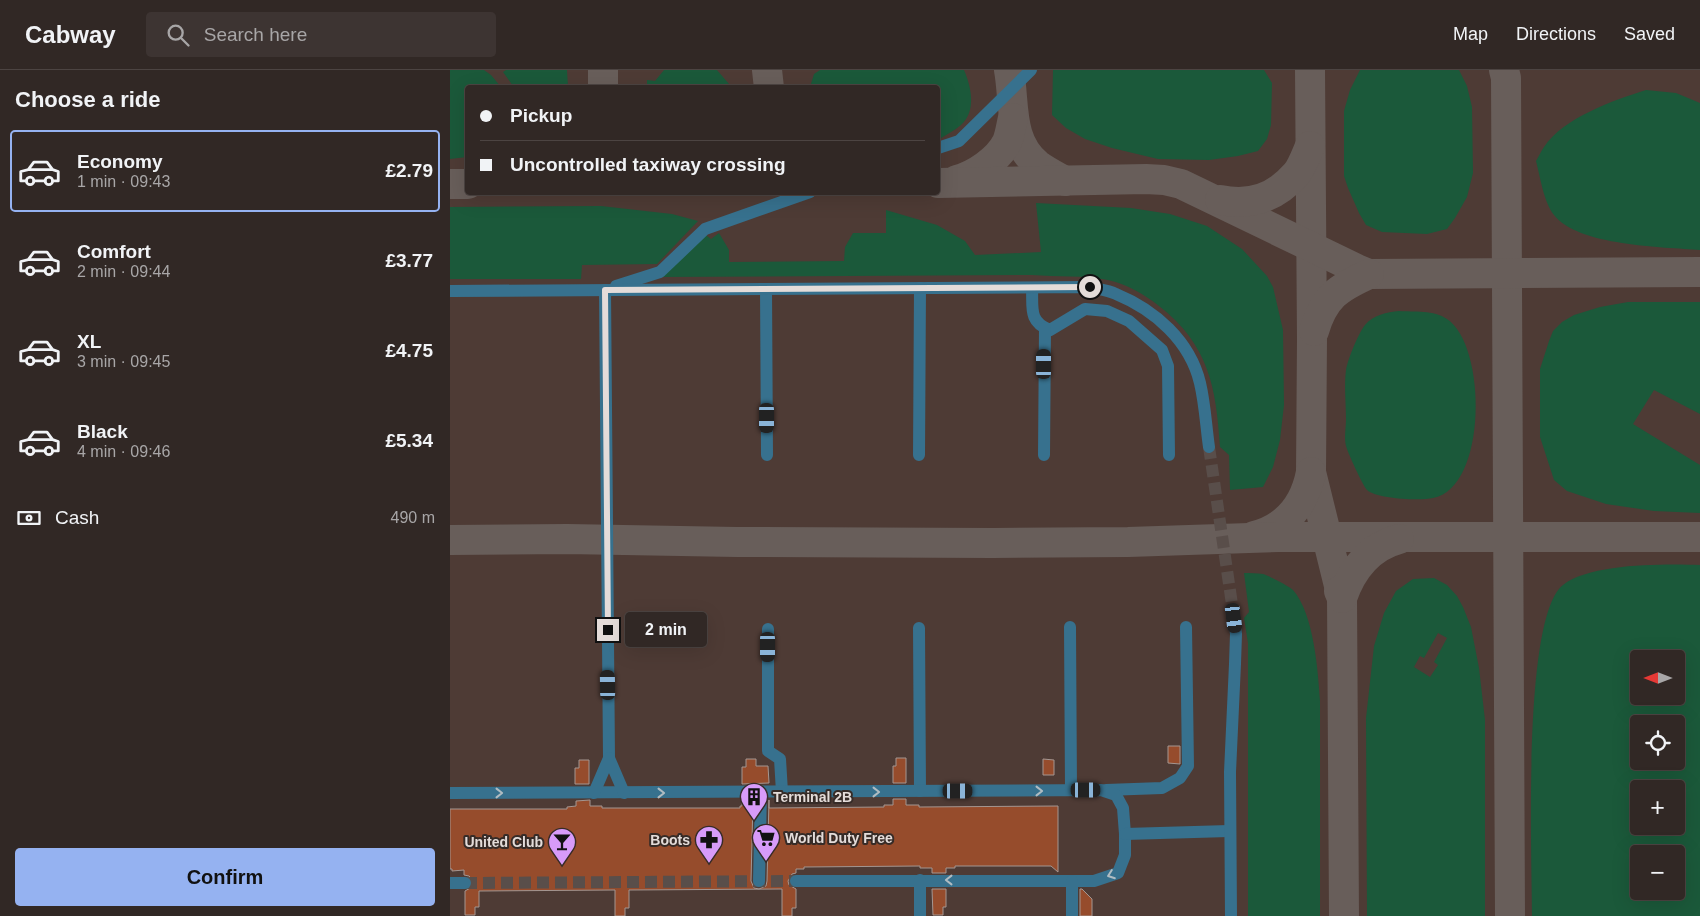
<!DOCTYPE html>
<html lang="en">
<head>
<meta charset="utf-8">
<style>
  body { margin:0; font-family:Helvetica,sans-serif; background:#3d3432; color:#f1f3f6; height:100vh; display:flex; flex-direction:column; font-size:19px; white-space:nowrap }
  * { box-sizing:border-box; margin:0 }
  p { font-size:16px; color:#a8a6a7 }
  .icon { flex:none; width:28px; height:28px; fill:none; stroke:currentColor; stroke-width:2; stroke-linecap:round; stroke-linejoin:round }
  .map { position:relative; flex:1; overflow:hidden }
  .sheet { display:flex; flex-direction:column; background:#312825; width:450px }
  .sheet>* { flex:none }
  .top-card { position:absolute; left:15px; top:15px; width:475px; height:110px; border-radius:5px; box-shadow:0 5px 20px #0002,0 0 0 1px #4c4442; display:grid; align-content:center; height:110px; padding:0 15px; background:#312825 }
  .needle { width:32px; rotate:270deg }
  .tools { position:absolute; left:1180px; top:580px; display:grid; gap:10px }
  .tools a { display:grid; place-items:center; width:55px; height:55px; border-radius:5px; background:#312825; box-shadow:0 5px 20px #0002,0 0 0 1px #4c4442; font-size:25px }
  .end { position:absolute; width:22px; height:22px; margin:-11px; border:6px solid #e4dcd9; background:#111; box-shadow:0 0 0 2px #111 }
  .from { border-radius:50% }
  .bubble { position:absolute; height:35px; border-radius:5px; background:#312825; box-shadow:0 5px 20px #0002,0 0 0 1px #4c4442; font-size:16px; font-weight:700; line-height:35px; text-align:center }
  .car { position:absolute; width:15px; height:30px; margin:-15px -8px; border-radius:6px; box-shadow:0 0 4px 1px #0007; background:linear-gradient(#222 24%,#8ab4d8 0 40%,#222 0 76%,#8ab4d8 0 86%,#222 0) }
  .top-card b { display:flex; align-items:center; gap:18px; height:48px; font-size:19px }
  .top-card b+b { border-top:1px solid #4c4442 }
  .top-card i { width:12px; height:12px; background:#f1f3f6 }
  ul { padding:0; list-style:none }
  li { display:flex; align-items:center; gap:15px; height:82px; margin:0 10px 8px; padding:0 5px; border:2px solid transparent; border-radius:5px }
  li div { flex:1 }
  li b { display:block; font-size:19px }
  li em { font-style:normal; font-weight:700 }
  li.current { border-color:#95b2f1 }
  li>.icon { width:45px; height:45px; stroke-width:1.5 }
  h2 { padding:0 15px; font-size:22px; line-height:60px }
  .pay { display:flex; align-items:center; gap:12px; height:55px; padding:0 15px; font-size:19px }
  .pay p { margin-inline-start:auto }
  .primary-button { display:flex; gap:10px; margin-top:auto; padding:10px 15px }
  .primary-button a { flex:1; height:58px; border-radius:5px; background:#95b2f1; color:#111; font-size:20px; font-weight:700; line-height:58px; text-align:center }
  header { display:flex; align-items:center; gap:30px; box-sizing:border-box; height:70px; padding:0 25px; background:#312825; border-bottom:1px solid #4c4442 }
  header strong { font-size:24px }
  nav { display:flex; gap:28px; margin-inline-start:auto; font-size:18px }
  .search { width:350px; height:45px; background:#3d3432; display:flex; align-items:center; gap:12px; box-sizing:border-box; padding:0 18px; border-radius:5px; color:#a8a6a7; font-size:19px }
  main { display:flex; flex:1; min-height:0 }
  .map>svg:first-child { display:block }
  .built { fill:#4e3b35; fill-rule:evenodd }
  .green { fill:#1b593a; fill-rule:evenodd }
  .lines { fill:none; stroke-linecap:round; stroke-linejoin:round }
  .taxiway { stroke:#685e5a; stroke-width:30 }
  .building { fill:#964c2c; stroke:#a49691 }
  .minor-tunnel { stroke:#594e4a; stroke-width:12; stroke-dasharray:12 6; stroke-linecap:butt }
  .minor { stroke:#37718e; stroke-width:12 }
  .oneway { stroke:#b0bcc2 }
  .route { stroke:#e4dcd9; stroke-width:6 }
  .labels { text-anchor:middle; dominant-baseline:central; stroke-width:4; stroke-linejoin:round; paint-order:stroke }
  .poi-label { font-size:14px; font-weight:bold; fill:#e4dcd9; stroke:#362b27; text-anchor:start }
</style>
</head>
<body>
<header>
<strong>Cabway</strong>
<div class="search"><svg class="icon" aria-label="search" viewBox="0 0 24 24"><circle cx="10" cy="10" r="6"/><path d="M15 15l6 6"/></svg>Search here</div>
<nav><a>Map</a><a>Directions</a><a>Saved</a></nav>
</header>
<main>
<section class="sheet">
<h2>Choose a ride</h2>
<ul>
<li class="current"><svg class="icon" aria-label="car" viewBox="0 0 24 24"><path d="M5 17H2v-5l4-1 3-4h7l3 4 3 1v5h-3M9 17h6M6 11h13"/><circle cx="7" cy="17" r="2"/><circle cx="17" cy="17" r="2"/></svg><div><b>Economy</b><p>1 min · 09:43</p></div><em>£2.79</em></li>
<li><svg class="icon" aria-label="car" viewBox="0 0 24 24"><path d="M5 17H2v-5l4-1 3-4h7l3 4 3 1v5h-3M9 17h6M6 11h13"/><circle cx="7" cy="17" r="2"/><circle cx="17" cy="17" r="2"/></svg><div><b>Comfort</b><p>2 min · 09:44</p></div><em>£3.77</em></li>
<li><svg class="icon" aria-label="car" viewBox="0 0 24 24"><path d="M5 17H2v-5l4-1 3-4h7l3 4 3 1v5h-3M9 17h6M6 11h13"/><circle cx="7" cy="17" r="2"/><circle cx="17" cy="17" r="2"/></svg><div><b>XL</b><p>3 min · 09:45</p></div><em>£4.75</em></li>
<li><svg class="icon" aria-label="car" viewBox="0 0 24 24"><path d="M5 17H2v-5l4-1 3-4h7l3 4 3 1v5h-3M9 17h6M6 11h13"/><circle cx="7" cy="17" r="2"/><circle cx="17" cy="17" r="2"/></svg><div><b>Black</b><p>4 min · 09:46</p></div><em>£5.34</em></li>
</ul>
<div class="pay"><svg class="icon" aria-label="cash" viewBox="0 0 24 24"><path d="M3 7h18v10H3z"/><circle cx="12" cy="12" r="2"/></svg>Cash<p>490 m</p></div>
<div class="primary-button"><a>Confirm</a></div>
</section>
<div class="map">
<svg width="1250" height="846" viewBox="0 0 1250 846">
  <rect width="100%" height="100%" fill="#413531"/>
  <path class="built" d="M0,0H1250V846H0ZM18,18H488V122H18ZM1189,589H1226V626H1189ZM1189,654H1226V691H1189ZM1189,719H1226V756H1189ZM1189,784H1226V821H1189Z"/>
  <g class="green">
    <polygon points="0,0 34,0 41,5 51,17 18,18 17,87 0,89"/>
    <polygon points="56,0 117,0 118,17 60,17 63,16 53,2"/>
    <polygon points="214,0 267,0 279,14 279,17 197,17 197,10 205,11"/>
    <path d="M370,0H514C521,16 527,41 511,55C504,61 495,65 488,70V18L360,17L364,4Z"/>
    <polygon points="603,0 814,0 822,13 821,55 817,69 808,81 788,86 759,90 708,89 662,78 635,69 616,58 602,45"/>
    <polygon points="910,0 1009,0 1017,16 1022,37 1023,103 1017,127 1005,148 997,159 977,164 932,162 916,155 909,143 898,118 894,106 894,41 900,20"/>
    <path d="M1196,20L1226,23L1250,33V180C1213,177 1128,176 1104,145C1094,133 1090,106 1086,91C1089,86 1091,81 1094,77C1113,48 1164,30 1196,20Z"/>
    <path d="M586,133L681,138L720,144L757,156L792,179L817,206L823,217L833,260L834,335L830,370L823,397L813,417L780,420L779,385L770,377C766,317 759,275 709,236C694,224 676,214 658,210C634,205 607,207 582,205L206,207L252,162L261,169L269,163L279,180V192L394,191L395,177L403,163H436V140L487,155L515,171L525,185L591,182Z"/>
    <polygon points="151,136 222,144 248,151 207,194 132,195 131,209 0,209 0,137"/>
    <polygon points="1178,232 1250,232 1250,344 1204,320 1183,354 1250,395 1250,443 1204,441 1156,434 1117,421 1104,410 1090,367 1090,299 1099,271 1103,261 1112,252 1124,245 1150,237"/>
    <path d="M949,241C964,242 984,240 997,249C1037,275 1038,418 983,428C970,431 927,429 917,420C912,414 898,383 896,376C894,368 896,357 896,349C896,333 894,315 896,300C898,289 908,264 915,255C923,245 937,242 949,241Z"/>
    <path d="M1250,495V846H1082C1082,789 1072,547 1113,515C1141,493 1215,494 1250,495ZM1189,589H1226V626H1189ZM1189,654H1226V691H1189ZM1189,719H1226V756H1189ZM1189,784H1226V821H1189Z"/>
    <path d="M794,503C800,503 807,503 813,504C819,506 839,516 843,520C864,544 868,601 870,631V846H798V573L794,548L799,542Z"/>
    <path d="M984,508L997,515L1007,526L1013,537L1021,557L1029,598L1035,650V846H917L916,648L924,576L934,543L946,521L963,509ZM988,563L997,568L984,592L988,595L980,607L964,597L970,586L974,588Z"/>
  </g>
  <g class="lines">
    <g class="taxiway">
      <polyline points="153,0 153,18"/>
      <polyline points="317,0 319,18"/>
      <path d="M559,0C565,33 558,71 588,95C596,101 606,106 615,111"/>
      <polyline points="860,0 862,269 861,402 892,528 894,846"/>
      <polyline points="1054,0 1056,8 1060,846"/>
      <path d="M507,110C525,105 548,90 557,72C560,65 561,56 563,48"/>
      <polyline points="488,113 696,109 714,110 731,114 907,199 919,204 1250,202"/>
      <polyline points="0,114 18,114"/>
      <path d="M770,130C801,136 825,128 846,104C852,97 856,85 860,76"/>
      <path d="M864,261C874,227 888,218 919,204"/>
      <path d="M804,466C836,458 855,434 861,402V404"/>
      <polyline points="0,470 117,469 287,472 543,473 678,472 828,467 1250,467"/>
      <path d="M889,521L892,528C902,499 919,477 949,469"/>
    </g>
  </g>
  <g class="building">
    <polygon points="718,676 730,676 730,694 718,693"/>
    <polygon points="446,688 456,688 456,713 443,713 443,696 446,696"/>
    <polygon points="296,689 306,689 306,696 318,696 319,713 292,714 292,697 296,697"/>
    <polygon points="593,689 604,690 604,705 593,705"/>
    <polygon points="129,690 139,690 139,714 125,714 125,698 129,698"/>
    <polygon points="443,729 456,729 456,735 469,735 469,737 608,736 608,802 601,796 505,796 505,798 496,798 496,803 482,803 482,798 470,798 470,796 354,797 354,799 346,799 346,803 342,804 338,811 339,815 346,819 346,838 342,838 342,846 332,846 332,819 179,820 179,838 175,838 175,846 165,846 165,820 29,821 29,837 25,837 25,845 15,845 15,821 22,817 22,809 19,806 14,805 14,800 2,801 2,799 0,799 0,739 117,739 117,737 126,736 126,731 140,730 140,736 152,736 152,738 290,738 290,736 292,736 292,730 303,730 301,811 304,818 309,819 316,816 317,811 319,730 319,738 434,737 434,735 443,735"/>
    <polygon points="482,819 496,819 496,837 493,837 493,845 483,845"/>
    <polygon points="630,819 632,819 642,829 642,846 630,846"/>
  </g>
  <g class="lines">
    <g class="minor-tunnel">
      <polyline points="759,377 784,548"/>
      <polyline points="15,813 346,811"/>
    </g>
    <g class="minor">
      <polyline points="488,78 509,71 581,0"/>
      <polyline points="166,216 210,202 255,159 360,122"/>
      <path d="M582,218C583,237 578,252 600,260L635,239L657,241L679,251L712,280L718,296L719,385"/>
      <polyline points="316,219 317,385"/>
      <polyline points="155,220 159,688"/>
      <path d="M0,221L640,217C648,219 658,220 666,224C705,240 740,271 750,313C755,334 756,356 759,377"/>
      <polyline points="469,385 470,218"/>
      <polyline points="594,385 595,258"/>
      <polyline points="620,557 621,720"/>
      <polyline points="469,558 470,721"/>
      <polyline points="318,559 318,681 330,689 332,722"/>
      <polyline points="656,720 712,718 730,708 738,696 736,557"/>
      <polyline points="0,723 651,720 666,725 673,738 675,764 675,785 668,803 644,811 346,811"/>
      <polyline points="144,723 159,688 174,723"/>
      <polyline points="675,764 779,761"/>
      <polyline points="470,810 470,846"/>
      <polyline points="309,811 311,722"/>
      <polyline points="622,811 622,846"/>
      <polyline points="0,813 15,813"/>
      <polyline points="781,846 780,702 785,594 786,564 784,548"/>
    </g>
  </g>
  <defs><path id="oneway-chevron" d="M-2-3.5L2.5 0L-2 3.5" fill="none" stroke-width="1.6" stroke-linecap="round" stroke-linejoin="round" transform="scale(1.25)"/></defs>
  <g class="oneway">
    <use href="#oneway-chevron" transform="translate(589 721)"/>
    <use href="#oneway-chevron" transform="translate(426 722)"/>
    <use href="#oneway-chevron" transform="translate(49 723)"/>
    <use href="#oneway-chevron" transform="translate(211 723)"/>
    <use href="#oneway-chevron" transform="translate(661 805) rotate(160)"/>
    <use href="#oneway-chevron" transform="translate(499 810) rotate(-180)"/>
  </g>
  <g class="lines">
    <polyline class="route" points="158,560 155,220 640,217"/>
  </g>
  <defs>
    <symbol id="building-pin" viewBox="-11 -11 22 30"><path d="M0 17L-7.5 6A9.5 9.5 0 1 1 7.5 6Z" fill="#d79bf9" stroke="#362b27"/><path d="M-4-6H4V6H1V3H-1V6H-4ZM-2.5-4.3h1.7v1.8h-1.7ZM.8-4.3h1.7v1.8H.8ZM-2.5-1h1.7V.8h-1.7ZM.8-1h1.7V.8H.8Z" fill="#111"/></symbol>
    <symbol id="supermarket-pin" viewBox="-11 -11 22 30"><path d="M0 17L-7.5 6A9.5 9.5 0 1 1 7.5 6Z" fill="#d79bf9" stroke="#362b27"/><path d="M-6-5.5h2.5l.6 2H6L4.5 2H-2.5L-4.4-4H-6ZM-1.5 3.2a1.3 1.3 0 1 0 .1 0ZM3 3.2a1.3 1.3 0 1 0 .1 0Z" fill="#111"/></symbol>
    <symbol id="pharmacy-pin" viewBox="-11 -11 22 30"><path d="M0 17L-7.5 6A9.5 9.5 0 1 1 7.5 6Z" fill="#d79bf9" stroke="#362b27"/><path d="M-2-6h4v4h4v4h-4v4h-4v-4h-4v-4h4Z" fill="#111"/></symbol>
    <symbol id="bar-pin" viewBox="-11 -11 22 30"><path d="M0 17L-7.5 6A9.5 9.5 0 1 1 7.5 6Z" fill="#d79bf9" stroke="#362b27"/><path d="M-6-5H6L.8 .8V4.5H3.5V6h-7V4.5H-.8V.8Z" fill="#111"/></symbol>
  </defs>
  <g fill-rule="evenodd">
    <use href="#building-pin" x="288" y="711" width="32" height="43"/>
    <use href="#supermarket-pin" x="300" y="752" width="32" height="43"/>
    <use href="#pharmacy-pin" x="243" y="754" width="32" height="43"/>
    <use href="#bar-pin" x="96" y="756" width="32" height="43"/>
  </g>
  <g class="labels">
    <g class="poi-label">
      <text x="323" y="727">Terminal 2B</text>
      <text x="335" y="768">World Duty Free</text>
      <text x="240" y="770" text-anchor="end">Boots</text>
      <text x="93" y="772" text-anchor="end">United Club</text>
    </g>
  </g>
</svg>
<div class="tools">
<a><svg class="needle" viewBox="-14 -14 28 28"><path d="M0-13l5 13h-10z" fill="#e53935"/><path d="M0 13l5-13h-10z" fill="#a8a6a7"/></svg></a>
<a><svg class="icon" aria-label="locate" viewBox="0 0 24 24"><circle cx="12" cy="12" r="6"/><path d="M12 2v4M12 18v4M2 12h4M18 12h4"/></svg></a>
<a>+</a>
<a>−</a>
</div>
<i class="end from" style="left:640px;top:217px"></i>
<i class="end" style="left:158px;top:560px"></i>
<div class="bubble" style="left:175px;top:542px;width:82px">2 min</div>
<i class="car" style="left:594px;top:294px;rotate:0deg"></i>
<i class="car" style="left:317px;top:348px;rotate:180deg"></i>
<i class="car" style="left:784px;top:548px;rotate:173deg"></i>
<i class="car" style="left:318px;top:577px;rotate:180deg"></i>
<i class="car" style="left:158px;top:615px;rotate:359deg"></i>
<i class="car" style="left:636px;top:720px;rotate:90deg"></i>
<i class="car" style="left:508px;top:721px;rotate:90deg"></i>
<div class="top-card">
<b><i class="from"></i>Pickup</b>
<b><i></i>Uncontrolled taxiway crossing</b>
</div>
</div>
</main>
</body>
</html>
